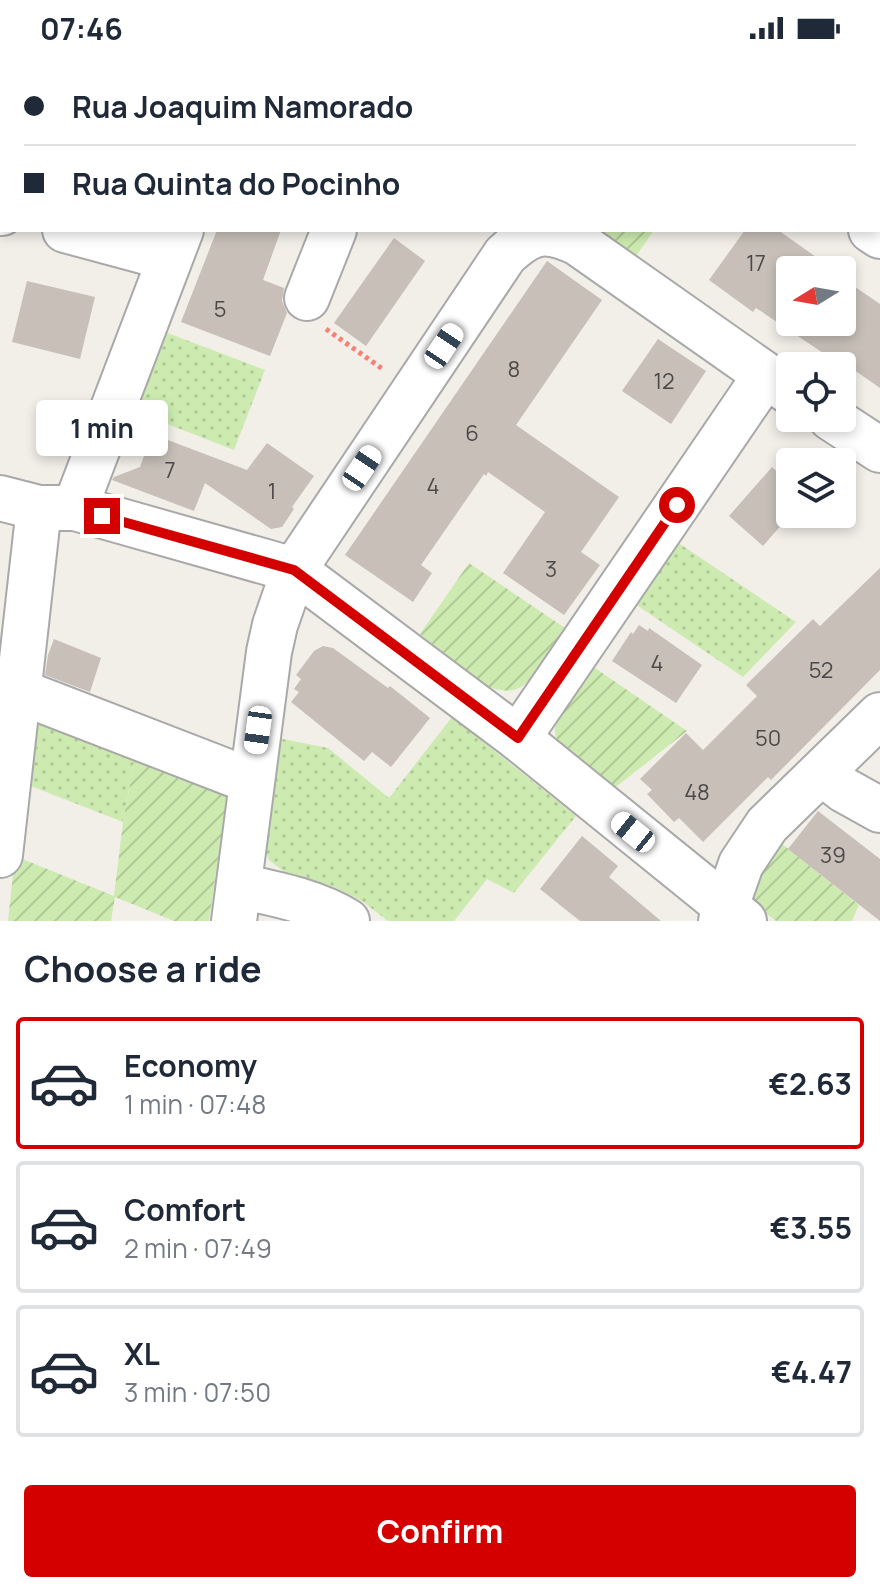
<!DOCTYPE html>
<html lang="en">
<head>
<meta charset="utf-8">
<style>
  body { margin:0; font-family:Manrope,sans-serif; background:#f6f6f7; color:#1f2937; height:100vh; display:flex; flex-direction:column; font-size:30px; white-space:nowrap }
  * { box-sizing:border-box; margin:0 }
  p { font-size:26px; color:#747a83 }
  .icon { flex:none; width:44px; height:44px; fill:none; stroke:currentColor; stroke-width:2; stroke-linecap:round; stroke-linejoin:round }
  .map { position:relative; height:865px; overflow:hidden }
  .drawer { display:flex; flex-direction:column; background:#fff; flex:1 }
  .drawer>* { flex:none }
  .hud { position:absolute; left:0px; top:0px; width:880px; height:176px; box-shadow:0 4px 12px #0003; display:grid; align-content:center; height:176px; padding:0 24px; background:#fff }
  .needle { width:52px; rotate:259deg }
  .fabs { position:absolute; left:776px; top:200px; display:grid; gap:16px }
  .fabs a { display:grid; place-items:center; width:80px; height:80px; border-radius:8px; background:#fff; box-shadow:0 4px 12px #0003; font-size:40px }
  .end { position:absolute; width:36px; height:36px; margin:-18px; border:10px solid #d40000; background:#fff; box-shadow:0 0 0 4px #fff }
  .from { border-radius:50% }
  .bubble { position:absolute; height:56px; border-radius:8px; background:#fff; box-shadow:0 4px 12px #0003; font-size:26px; font-weight:700; line-height:56px; text-align:center }
  .car { position:absolute; width:24px; height:48px; margin:-24px -12px; border-radius:10px; box-shadow:0 0 6px 2px #0007; background:linear-gradient(#fff 24%,#345 0 40%,#fff 0 76%,#345 0 86%,#fff 0) }
  .hud b { display:flex; align-items:center; gap:28px; height:76px; font-size:30px }
  .hud b+b { border-top:2px solid #e0e1e3 }
  .hud i { width:20px; height:20px; background:#1f2937 }
  ul { padding:0; list-style:none }
  li { display:flex; align-items:center; gap:24px; height:132px; margin:0 16px 12px; padding:0 8px; border:4px solid #e0e1e3; border-radius:8px }
  li div { flex:1 }
  li b { display:block; font-size:30px }
  li em { font-style:normal; font-weight:700 }
  li.current { border-color:#d40000 }
  li>.icon { width:72px; height:72px; stroke-width:1.5 }
  h2 { padding:0 24px; font-size:36px; line-height:96px }
  .primary-button { display:flex; gap:16px; margin-top:auto; padding:16px 24px }
  .primary-button a { flex:1; height:92px; border-radius:8px; background:#d40000; color:#fff; font-size:32px; font-weight:700; line-height:92px; text-align:center }
  .status { display:flex; justify-content:space-between; align-items:center; height:56px; padding:0 40px; background:#fff; direction:ltr }
  .status svg { height:22px; fill:currentColor }
  .map>svg:first-child { display:block }
  .grass { fill:url(#grass-dots) }
  .garden { fill:url(#garden-furrows) }
  .building { fill:#c7bfb8 }
  .lines { fill:none; stroke-linecap:round; stroke-linejoin:round }
  .minor-casing { stroke:#a9a9a9; stroke-width:48 }
  .path { stroke:#fa8072; stroke-width:5; stroke-dasharray:4 4; stroke-linecap:butt }
  .minor { stroke:#fff; stroke-width:44 }
  .route { stroke:#d40000; stroke-width:10 }
  .labels { text-anchor:middle; dominant-baseline:central; stroke-width:8; stroke-linejoin:round; paint-order:stroke }
  .number-label { font-size:22px; fill:#4b4948 }
</style>
</head>
<body>
<div class="status"><b>07:46</b><svg viewBox="0 0 49 12"><path d="M0 12V9h3v3zM5 12V6h3v6zM10 12V3h3v9zM15 12V0h3v12zM26 1h20v11H26zM47 4h2v5h-2z"/></svg></div>
<div class="map">
<svg width="880" height="865" viewBox="0 0 880 865">
  <defs>
    <pattern id="grass-dots" width="8" height="8" patternUnits="userSpaceOnUse" patternTransform="scale(2)"><rect width="8" height="8" fill="#cdebb0"/><path d="M2 2h.1M6 6h.1" fill="none" stroke="#b0c997" stroke-width="1.8" stroke-linecap="round"/></pattern>
    <pattern id="garden-furrows" width="10" height="10" patternUnits="userSpaceOnUse" patternTransform="scale(2)"><rect width="10" height="10" fill="#cdebb0"/><path d="M-1 1l2-2M0 10L10 0M9 11l2-2" fill="none" stroke="#b0c997"/></pattern>
  </defs>
  <rect width="100%" height="100%" fill="#f2efe9"/>
  <g class="grass">
    <polygon points="165,276 265,314 234,394 134,355"/>
    <polygon points="677,486 796,566 743,621 635,548"/>
    <polygon points="32,651 137,691 123,766 23,727"/>
    <polygon points="452,661 576,760 514,837 487,823 454,865 388,865 362,845 332,830 289,818 279,812 269,804 265,793 278,682 328,692 389,742"/>
  </g>
  <g class="garden">
    <polygon points="597,174 654,174 636,200"/>
    <path d="M469,507L565,572C556,585 533,626 519,632C509,637 498,634 488,631L420,578Z"/>
    <path d="M592,610L687,675L612,734L560,690C557,684 554,678 555,672C556,657 583,624 592,610Z"/>
    <polygon points="137,691 229,725 209,865 174,865 115,841 111,865 8,865 15,800 114,840 123,766"/>
    <polygon points="781,787 859,849 852,865 776,865 751,846 767,802"/>
  </g>
  <g class="building">
    <polygon points="217,174 281,174 263,224 284,232 282,245 287,257 270,300 181,266"/>
    <polygon points="745,174 778,174 816,201 815,203 831,214 790,214 790,266 842,266 842,222 880,248 880,332 831,298 829,301 756,252 753,256 709,224"/>
    <polygon points="394,182 425,205 366,290 334,267"/>
    <polygon points="547,205 602,244 516,369 619,441 581,496 600,509 564,559 503,517 545,456 488,416 486,420 484,418 421,509 432,517 413,546 345,499"/>
    <polygon points="27,225 95,241 80,303 12,286"/>
    <polygon points="658,283 706,315 671,368 622,335"/>
    <polygon points="152,378 247,414 267,387 314,420 292,451 294,453 282,471 271,473 205,427 194,455 112,424 114,421 140,411"/>
    <polygon points="772,411 790,428 790,459 763,490 729,460"/>
    <polygon points="880,512 880,614 771,724 768,721 703,786 679,762 674,766 647,738 652,734 640,723 686,677 703,694 757,640 746,629 813,563 820,570"/>
    <polygon points="639,569 648,575 649,572 702,609 676,647 612,605 631,576 633,578"/>
    <polygon points="54,583 101,602 90,636 45,619 48,599"/>
    <polygon points="323,590 333,592 388,632 390,630 430,662 391,711 372,696 364,705 291,646 299,636 294,633 301,623 296,619 314,595"/>
    <polygon points="818,755 880,803 880,865 788,793"/>
    <polygon points="582,780 618,810 609,821 661,865 580,865 540,833"/>
  </g>
  <g class="lines">
    <defs>
      <g id="minor">
        <polyline points="130,0 131,2"/>
        <polyline points="302,0 303,2"/>
        <polyline points="624,0 627,2"/>
        <polyline points="0,157 2,157"/>
        <polyline points="65,174 169,202"/>
        <polyline points="871,174 880,180"/>
        <polyline points="307,242 334,174"/>
        <polyline points="831,362 880,394"/>
        <polyline points="0,442 39,452 75,452 294,514 518,682 744,865"/>
        <polyline points="75,452 181,174"/>
        <polyline points="18,635 251,725"/>
        <polyline points="518,682 765,320"/>
        <polyline points="822,717 844,734 880,754"/>
        <polyline points="0,799 39,452"/>
        <path d="M239,830C276,838 314,845 347,865"/>
        <path d="M234,865L269,596L275,569L294,514L505,199C532,174 545,172 578,187L790,336"/>
        <polyline points="721,865 741,808 767,769 880,659"/>
      </g>
    </defs>
    <use href="#minor" class="minor-casing"/>
    <polyline class="path" points="326,273 384,314"/>
    <use href="#minor" class="minor"/>
  </g>
  <g class="lines">
    <polyline class="route" points="102,460 294,514 518,682 677,449"/>
  </g>
  <g class="labels">
    <g class="number-label">
      <text x="756" y="207">17</text>
      <text x="220" y="253">5</text>
      <text x="514" y="313">8</text>
      <text x="664" y="325">12</text>
      <text x="472" y="377">6</text>
      <text x="170" y="414">7</text>
      <text x="433" y="430">4</text>
      <text x="272" y="435">1</text>
      <text x="551" y="513">3</text>
      <text x="657" y="607">4</text>
      <text x="821" y="614">52</text>
      <text x="768" y="682">50</text>
      <text x="697" y="736">48</text>
      <text x="833" y="799">39</text>
    </g>
  </g>
</svg>
<div class="fabs">
<a><svg class="needle" viewBox="-14 -14 28 28"><path d="M0-13l5 13h-10z" fill="#e53935"/><path d="M0 13l5-13h-10z" fill="#747a83"/></svg></a>
<a><svg class="icon" aria-label="locate" viewBox="0 0 24 24"><circle cx="12" cy="12" r="6"/><path d="M12 2v4M12 18v4M2 12h4M18 12h4"/></svg></a>
<a><svg class="icon" aria-label="layers" viewBox="0 0 24 24"><path d="M12 4l9 5-9 5-9-5zM3 14l9 5 9-5"/></svg></a>
</div>
<i class="end from" style="left:677px;top:449px"></i>
<i class="end" style="left:102px;top:460px"></i>
<div class="bubble" style="left:36px;top:344px;width:132px">1 min</div>
<i class="car" style="left:444px;top:290px;rotate:34deg"></i>
<i class="car" style="left:362px;top:412px;rotate:34deg"></i>
<i class="car" style="left:258px;top:674px;rotate:188deg"></i>
<i class="car" style="left:633px;top:776px;rotate:309deg"></i>
<div class="hud">
<b><i class="from"></i>Rua Joaquim Namorado</b>
<b><i></i>Rua Quinta do Pocinho</b>
</div>
</div>
<section class="drawer">
<h2>Choose a ride</h2>
<ul>
<li class="current"><svg class="icon" aria-label="car" viewBox="0 0 24 24"><path d="M5 17H2v-5l4-1 3-4h7l3 4 3 1v5h-3M9 17h6M6 11h13"/><circle cx="7" cy="17" r="2"/><circle cx="17" cy="17" r="2"/></svg><div><b>Economy</b><p>1 min · 07:48</p></div><em>€2.63</em></li>
<li><svg class="icon" aria-label="car" viewBox="0 0 24 24"><path d="M5 17H2v-5l4-1 3-4h7l3 4 3 1v5h-3M9 17h6M6 11h13"/><circle cx="7" cy="17" r="2"/><circle cx="17" cy="17" r="2"/></svg><div><b>Comfort</b><p>2 min · 07:49</p></div><em>€3.55</em></li>
<li><svg class="icon" aria-label="car" viewBox="0 0 24 24"><path d="M5 17H2v-5l4-1 3-4h7l3 4 3 1v5h-3M9 17h6M6 11h13"/><circle cx="7" cy="17" r="2"/><circle cx="17" cy="17" r="2"/></svg><div><b>XL</b><p>3 min · 07:50</p></div><em>€4.47</em></li>
</ul>
<div class="primary-button"><a>Confirm</a></div>
</section>
</body>
</html>
